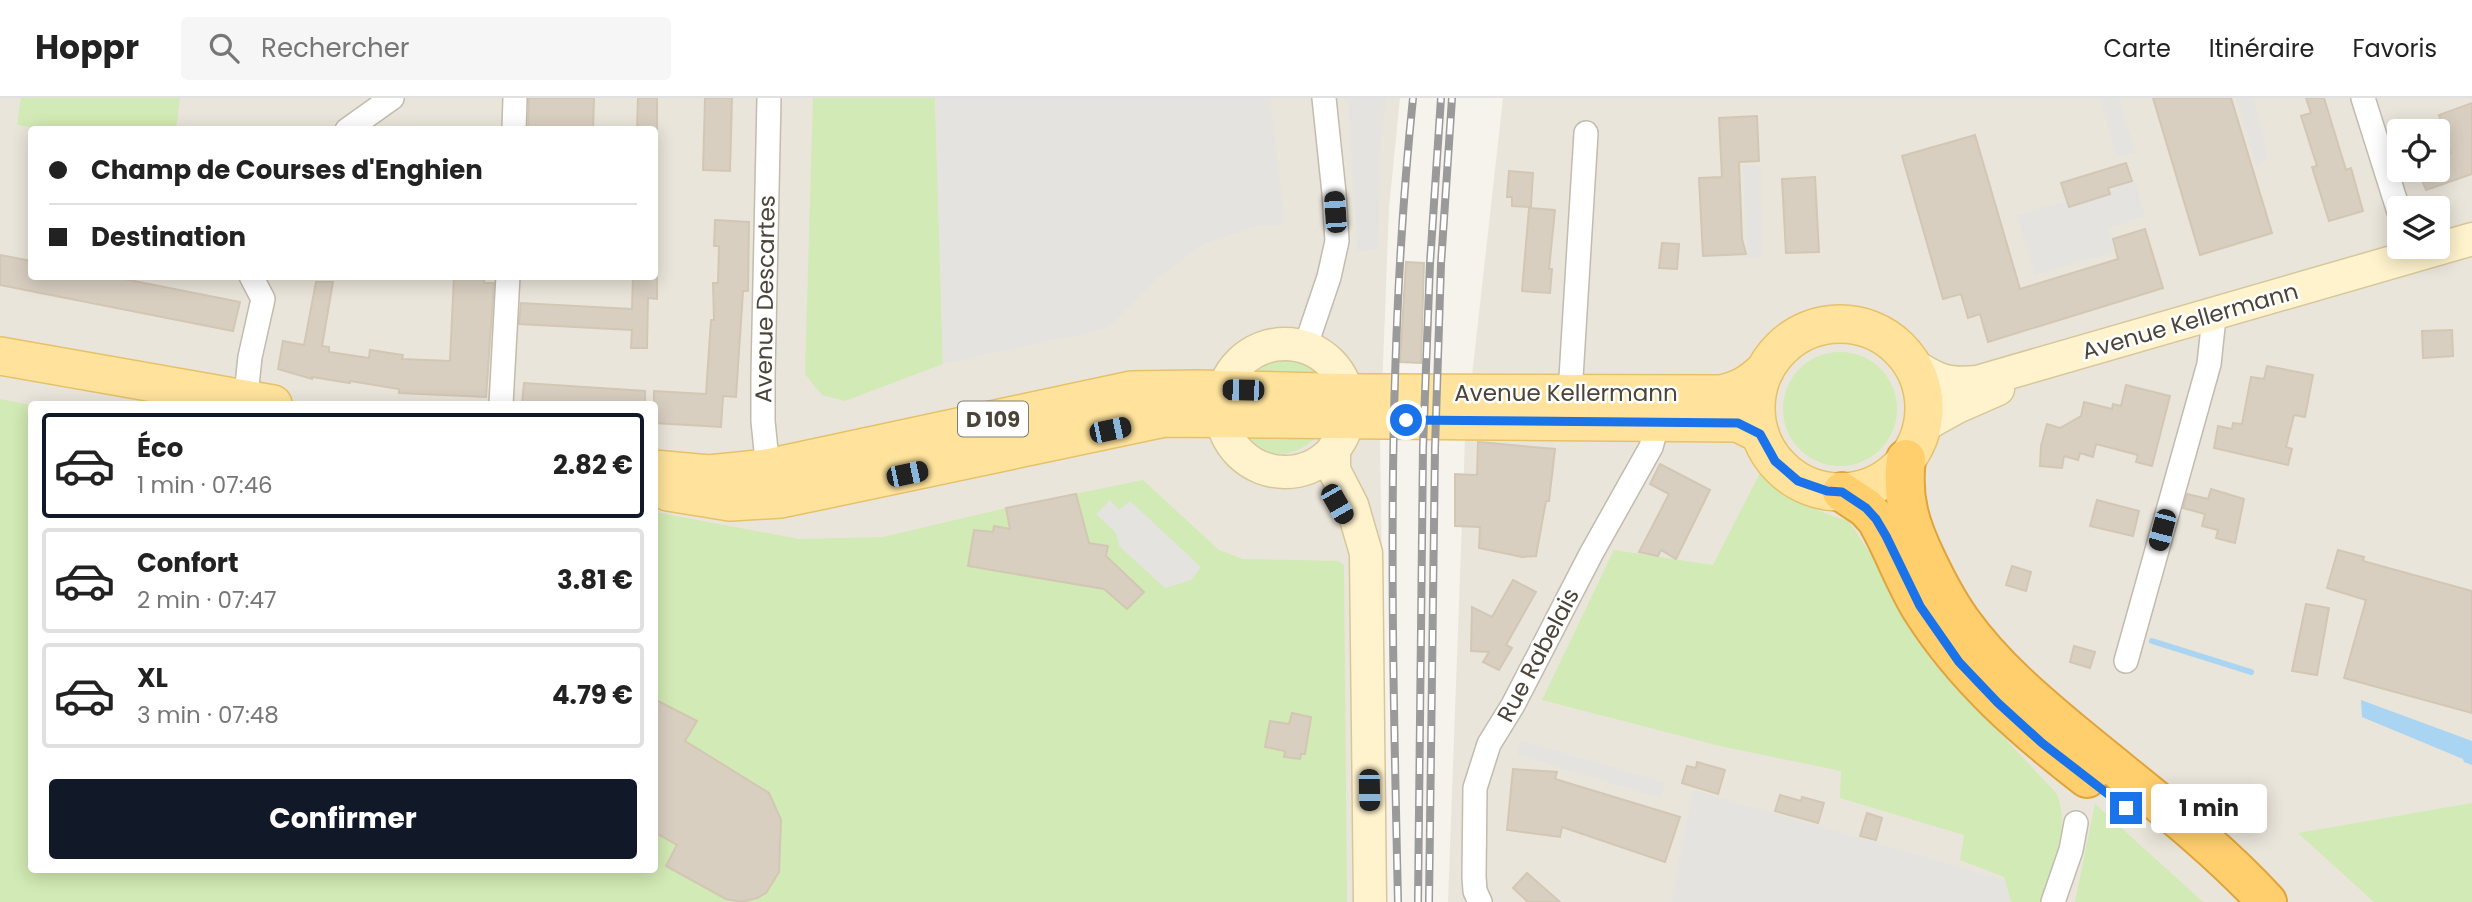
<!DOCTYPE html>
<html lang="fr">
<head>
<meta charset="utf-8">
<style>
  body { margin:0; font-family:Poppins,sans-serif; background:#f6f6f6; color:#222; height:100vh; display:flex; flex-direction:column; font-size:26px; white-space:nowrap }
  * { box-sizing:border-box; margin:0 }
  p { font-size:23px; color:#767676 }
  .icon { flex:none; width:38px; height:38px; fill:none; stroke:currentColor; stroke-width:2; stroke-linecap:round; stroke-linejoin:round }
  .map { position:relative; flex:1; overflow:hidden }
  .side { position:absolute; left:28px; top:303px; width:630px; height:472px; display:flex; flex-direction:column; background:#fff; border-radius:7px; box-shadow:0 4px 18px #0003 }
  .side>* { flex:none }
  .hud { position:absolute; left:28px; top:28px; width:630px; height:154px; border-radius:7px; box-shadow:0 4px 18px #0003; display:grid; align-content:center; height:154px; padding:0 21px; background:#fff }
  .tools { position:absolute; left:2387px; top:21px; display:grid; gap:14px }
  .tools a { display:grid; place-items:center; width:63px; height:63px; border-radius:7px; background:#fff; box-shadow:0 4px 18px #0003; font-size:35px }
  .end { position:absolute; width:32px; height:32px; margin:-16px; border:9px solid #1a73e8; background:#fff; box-shadow:0 0 0 4px #fff }
  .from { border-radius:50% }
  .bubble { position:absolute; height:49px; border-radius:7px; background:#fff; box-shadow:0 4px 18px #0003; font-size:23px; font-weight:700; line-height:49px; text-align:center }
  .car { position:absolute; width:21px; height:42px; margin:-21px -10px; border-radius:9px; box-shadow:0 0 5px 2px #0007; background:linear-gradient(#222 24%,#8ab4d8 0 40%,#222 0 76%,#8ab4d8 0 86%,#222 0) }
  .hud b { display:flex; align-items:center; gap:24px; height:66px; font-size:26px }
  .hud b+b { border-top:2px solid #e0e0e0 }
  .hud i { width:18px; height:18px; background:#222 }
  ul { padding:12px 0 0; list-style:none }
  li { display:flex; align-items:center; gap:21px; height:105px; margin:0 14px 10px; padding:0 7px; border:4px solid #e0e0e0; border-radius:7px }
  li div { flex:1 }
  li b { display:block; font-size:26px }
  li em { font-style:normal; font-weight:700 }
  li.selected { border-color:#111827 }
  li>.icon { width:63px; height:63px; stroke-width:1.5 }
  .action { display:flex; gap:14px; margin-top:auto; padding:14px 21px }
  .action a { flex:1; height:80px; border-radius:7px; background:#111827; color:#fff; font-size:28px; font-weight:700; line-height:80px; text-align:center }
  header { display:flex; align-items:center; gap:42px; box-sizing:border-box; height:98px; padding:0 35px; background:#fff; border-bottom:2px solid #e0e0e0 }
  header strong { font-size:33px }
  nav { display:flex; gap:38px; margin-inline-start:auto; font-size:24px }
  .search { width:490px; height:63px; background:#f6f6f6; display:flex; align-items:center; gap:18px; box-sizing:border-box; padding:0 24px; border-radius:7px; color:#767676; font-size:26px }
  .map>svg:first-child { display:block }
  .residential { fill:#eae5da; fill-rule:evenodd }
  .green { fill:#d2eab5 }
  .parking { fill:#e5e3e0 }
  .water { fill:#a9d4f2 }
  .lines { fill:none; stroke-linecap:round; stroke-linejoin:round }
  .stream { stroke:#a9d4f2; stroke-width:6 }
  .building { fill:#d8cfc1; stroke:#d3c7b4; stroke-width:2 }
  .street-casing { stroke:#c2bbae; stroke-width:26 }
  .secondary-casing { stroke:#d6c79b; stroke-width:35 }
  .primary-casing { stroke:#e6c16a; stroke-width:40 }
  .highway-casing { stroke:#e0a43c; stroke-width:42 }
  .street { stroke:#fff; stroke-width:23 }
  .secondary { stroke:#fff3cd; stroke-width:32 }
  .primary { stroke:#ffe39c; stroke-width:37 }
  .highway { stroke:#ffcf6e; stroke-width:38 }
  .rail-casing { stroke:#9a9a9a; stroke-width:8 }
  .rail { stroke:#fff; stroke-width:5; stroke-dasharray:16; stroke-linecap:butt }
  .route { stroke:#1a73e8; stroke-width:9 }
  .labels { text-anchor:middle; dominant-baseline:central; stroke-width:5; stroke-linejoin:round; paint-order:stroke }
  .shield { fill:#fff; stroke:#817c74; stroke-width:2 }
  .shield-label { font-size:21px; font-weight:bold; fill:#4b4439 }
  .street-label { font-size:23px; fill:#4b4439; stroke:#fff }
</style>
</head>
<body>
<header>
<strong>Hoppr</strong>
<div class="search"><svg class="icon" aria-label="search" viewBox="0 0 24 24"><circle cx="10" cy="10" r="6"/><path d="M15 15l6 6"/></svg>Rechercher</div>
<nav><a>Carte</a><a>Itinéraire</a><a>Favoris</a></nav>
</header>
<div class="map">
<svg width="2472" height="804" viewBox="0 0 2472 804">
  <rect width="100%" height="100%" fill="#f6f3ec"/>
  <g class="residential">
    <path d="M0,0H1400L1389,110L1380,346L1387,804H0ZM32,32H654V178H32ZM32,306H654V772H32Z"/>
    <path d="M1503,0H2472V804H1448L1465,341ZM2399,33H2438V72H2399ZM2399,110H2438V149H2399Z"/>
  </g>
  <g class="green">
    <polygon points="21,0 180,0 176,32 51,32 17,27"/>
    <polygon points="813,0 935,0 943,266 845,303 822,297 805,276"/>
    <circle cx="1840" cy="311" r="57"/>
    <path d="M1283,257L1304,263L1319,276L1238,282C1250,266 1263,259 1283,257Z"/>
    <polygon points="0,301 31,307 32,772 654,772 655,414 799,441 883,439 1006,410 1143,382 1219,452 1243,461 1338,463 1344,467 1347,804 0,804"/>
    <path d="M1238,332L1323,333C1295,363 1264,364 1238,332Z"/>
    <path d="M1763,369C1789,401 1810,412 1849,423L1880,471L1907,527L1932,563L2057,696C2070,732 2054,768 2043,804H2011L2004,779L1960,762L1964,737L1840,700L1841,673L1720,648L1542,602L1614,452L1713,467Z"/>
    <polygon points="2472,705 2472,804 2374,804 2298,735"/>
    <polygon points="2095,706 2203,804 2075,804"/>
  </g>
  <g class="parking">
    <polygon points="935,0 1270,0 1285,126 1254,129 1202,147 1159,179 1107,231 943,266"/>
    <polygon points="1348,0 1386,0 1381,44 1378,152 1357,153"/>
    <polygon points="2100,0 2119,0 2135,55 2117,60"/>
    <polygon points="2236,0 2253,0 2268,58 2257,69"/>
    <polygon points="1743,67 1761,67 1762,158 1747,160"/>
    <polygon points="2135,83 2145,119 2108,130 2114,154 2035,177 2017,117"/>
    <polygon points="1110,402 1119,412 1130,403 1201,469 1191,482 1165,490 1119,448 1116,435 1096,416"/>
    <polygon points="1520,642 1521,642 1666,685 1660,700 1518,657"/>
    <polygon points="1693,692 2005,782 2010,804 1671,804"/>
  </g>
  <polygon class="water" points="2361,602 2472,643 2472,667 2464,664 2463,661 2362,619"/>
  <g class="lines">
    <polyline class="stream" points="2152,543 2251,574"/>
  </g>
  <g class="building">
    <polygon points="529,0 594,0 593,32 528,32"/>
    <polygon points="638,0 657,0 657,32 637,32"/>
    <polygon points="705,0 732,0 730,73 703,72"/>
    <polygon points="2153,0 2231,0 2272,135 2200,157"/>
    <polygon points="2306,0 2324,0 2346,72 2351,70 2363,113 2329,123 2312,69 2317,68 2301,18 2311,15"/>
    <polygon points="2472,5 2472,76 2426,92 2418,72 2438,72 2438,59 2451,55 2439,17"/>
    <polygon points="1757,18 1759,63 1739,64 1742,141 1746,156 1703,158 1699,80 1722,79 1719,20"/>
    <polygon points="1975,37 2020,191 2118,161 2113,141 2145,131 2163,190 1988,244 1980,216 1968,220 1961,196 1943,201 1902,58"/>
    <polygon points="2126,65 2132,83 2108,90 2110,96 2069,109 2061,85"/>
    <polygon points="1509,73 1533,75 1531,109 1512,108 1512,99 1507,99"/>
    <polygon points="1815,79 1819,154 1786,155 1782,81"/>
    <polygon points="1529,110 1555,112 1549,171 1552,171 1550,195 1522,193"/>
    <polygon points="715,122 749,124 748,193 743,193 736,299 723,298 721,329 654,325 654,293 706,296 711,222 714,222 713,185 718,185 719,148 714,148"/>
    <polygon points="1662,145 1679,146 1677,171 1659,170"/>
    <polygon points="0,157 32,163 32,178 109,178 240,204 233,233 0,187"/>
    <polygon points="1406,164 1424,165 1421,265 1400,264"/>
    <polygon points="454,178 484,178 484,185 494,185 486,299 399,295 399,291 350,283 350,285 312,279 312,281 278,271 283,243 304,247 316,184 333,184 322,248 329,249 329,254 369,260 370,252 403,257 402,261 450,263"/>
    <polygon points="633,178 657,178 657,201 648,200 647,250 631,250 632,232 519,226 521,205 632,211"/>
    <polygon points="2452,232 2453,258 2423,260 2422,233"/>
    <polygon points="2267,268 2313,277 2305,319 2294,317 2286,349 2292,351 2288,367 2214,350 2218,328 2232,331 2233,325 2242,326 2251,279 2264,281"/>
    <polygon points="524,285 645,293 645,306 522,306"/>
    <polygon points="2126,287 2170,298 2152,368 2136,364 2138,357 2096,346 2093,359 2080,355 2078,362 2064,358 2062,370 2040,368 2041,348 2047,326 2060,330 2081,318 2084,304 2112,311 2113,306 2121,308"/>
    <polygon points="1478,344 1555,351 1549,403 1546,403 1536,458 1522,459 1479,450 1480,429 1455,428 1455,376 1477,377"/>
    <polygon points="1660,366 1710,392 1676,461 1661,452 1658,458 1639,454 1669,396 1650,386"/>
    <polygon points="2211,391 2244,401 2235,445 2216,440 2218,432 2202,428 2205,416 2183,410 2187,396 2208,401"/>
    <polygon points="1076,396 1089,445 1108,448 1106,458 1144,494 1127,511 1104,491 968,468 974,432 993,434 994,428 1010,431 1006,410"/>
    <polygon points="2097,402 2139,413 2133,438 2090,428"/>
    <polygon points="2338,452 2364,459 2363,463 2472,493 2472,615 2344,580 2366,502 2327,490"/>
    <polygon points="2012,468 2031,474 2026,493 2006,487"/>
    <polygon points="1513,482 1536,494 1506,547 1512,550 1499,572 1483,564 1489,554 1471,553 1472,509 1492,519"/>
    <polygon points="2306,506 2329,510 2317,577 2292,573"/>
    <polygon points="2074,548 2095,554 2090,570 2070,564"/>
    <polygon points="654,601 697,623 685,643 769,695 781,722 779,774 766,795 757,800 741,804 726,801 666,768 677,747 654,734"/>
    <polygon points="1292,615 1311,619 1305,656 1301,656 1300,661 1284,659 1285,653 1265,649 1270,623 1289,626"/>
    <polygon points="1697,664 1725,672 1718,696 1682,685 1687,668 1696,670"/>
    <polygon points="1513,671 1557,674 1555,681 1680,719 1665,764 1562,729 1560,739 1507,732"/>
    <polygon points="1780,697 1801,703 1802,699 1824,705 1818,725 1775,713"/>
    <polygon points="1867,715 1882,720 1876,742 1860,738"/>
    <polygon points="1527,775 1560,804 1528,804 1513,790"/>
  </g>
  <g class="lines">
    <defs>
      <g id="street">
        <polyline points="2363,0 2399,114"/>
        <polyline points="347,32 392,0"/>
        <polyline points="514,32 515,0"/>
        <polyline points="1305,250 1329,179 1337,143 1334,95 1324,0"/>
        <polyline points="1570,296 1586,35"/>
        <polyline points="245,306 250,259 263,201 251,178"/>
        <polyline points="501,306 508,178"/>
        <polyline points="769,382 763,323 763,277 769,0"/>
        <polyline points="2126,563 2209,266 2213,229 2211,217"/>
        <polyline points="1480,804 1475,793 1474,779 1475,690 1489,646 1513,607 1591,456 1651,349 1658,324"/>
        <polyline points="2053,804 2071,752 2076,725"/>
      </g>
      <g id="secondary">
        <circle cx="1285" cy="310" r="64"/>
        <path d="M1910,265C1936,282 1946,287 1977,284L2472,141"/>
        <polyline points="1921,329 1957,309 1998,291"/>
        <polyline points="1334,350 1334,372 1352,407 1366,455 1370,804"/>
      </g>
      <g id="primary">
        <circle cx="1840" cy="310" r="84"/>
        <polyline points="0,258 273,306"/>
        <path d="M654,371L709,376L767,370L1131,292L1198,291L1364,295L1721,296C1740,292 1751,285 1765,272"/>
        <polyline points="668,394 730,404 781,401 1165,320 1738,325 1760,336"/>
      </g>
      <g id="highway">
        <path d="M1906,361C1901,401 1910,428 1927,463C1937,484 1948,505 1961,523C1993,568 2037,605 2078,639C2142,692 2211,743 2267,804"/>
        <path d="M1842,394L1866,410L1876,421C1893,450 1904,483 1922,512C1965,580 2024,631 2087,680"/>
      </g>
    </defs>
    <use href="#street" class="street-casing"/>
    <use href="#secondary" class="secondary-casing"/>
    <use href="#primary" class="primary-casing"/>
    <use href="#highway" class="highway-casing"/>
    <use href="#street" class="street"/>
    <use href="#secondary" class="secondary"/>
    <use href="#primary" class="primary"/>
    <use href="#highway" class="highway"/>
    <defs>
      <g id="rail">
        <path d="M1398,804C1392,534 1385,269 1413,0"/>
        <polyline points="1418,804 1423,349 1430,165 1441,0"/>
        <polyline points="1429,804 1435,350 1441,166 1452,0"/>
      </g>
    </defs>
    <use href="#rail" class="rail-casing"/>
    <use href="#rail" class="rail"/>
  </g>
  <g class="lines">
    <polyline class="route" points="1406,322 1738,325 1760,336 1775,363 1798,383 1827,393 1842,394 1866,410 1876,421 1886,438 1920,508 1959,564 1998,605 2042,645 2126,710"/>
  </g>
  <g class="labels">
    <rect class="shield" x="958" y="303.5" width="70" height="35" rx="5"/>
    <g class="shield-label">
      <text x="993" y="321">D 109</text>
    </g>
    <g class="street-label">
      <text transform="translate(765 201) rotate(-89)">Avenue Descartes</text>
      <text transform="translate(2190 223) rotate(-16)">Avenue Kellermann</text>
      <text x="1566" y="295">Avenue Kellermann</text>
      <text transform="translate(1538 557) rotate(-62)">Rue Rabelais</text>
    </g>
  </g>
</svg>
<div class="tools">
<a><svg class="icon" aria-label="locate" viewBox="0 0 24 24"><circle cx="12" cy="12" r="6"/><path d="M12 2v4M12 18v4M2 12h4M18 12h4"/></svg></a>
<a><svg class="icon" aria-label="layers" viewBox="0 0 24 24"><path d="M12 4l9 5-9 5-9-5zM3 14l9 5 9-5"/></svg></a>
</div>
<i class="end from" style="left:1406px;top:322px"></i>
<i class="end" style="left:2126px;top:710px"></i>
<div class="bubble" style="left:2151px;top:686px;width:116px">1 min</div>
<i class="car" style="left:1335px;top:114px;rotate:356deg"></i>
<i class="car" style="left:1243px;top:292px;rotate:271deg"></i>
<i class="car" style="left:1110px;top:332px;rotate:78deg"></i>
<i class="car" style="left:907px;top:376px;rotate:78deg"></i>
<i class="car" style="left:1337px;top:406px;rotate:150deg"></i>
<i class="car" style="left:2162px;top:432px;rotate:195deg"></i>
<i class="car" style="left:1369px;top:692px;rotate:179deg"></i>
<div class="hud">
<b><i class="from"></i>Champ de Courses d'Enghien</b>
<b><i></i>Destination</b>
</div>
<section class="side">
<ul>
<li class="selected"><svg class="icon" aria-label="car" viewBox="0 0 24 24"><path d="M5 17H2v-5l4-1 3-4h7l3 4 3 1v5h-3M9 17h6M6 11h13"/><circle cx="7" cy="17" r="2"/><circle cx="17" cy="17" r="2"/></svg><div><b>Éco</b><p>1 min · 07:46</p></div><em>2.82 €</em></li>
<li><svg class="icon" aria-label="car" viewBox="0 0 24 24"><path d="M5 17H2v-5l4-1 3-4h7l3 4 3 1v5h-3M9 17h6M6 11h13"/><circle cx="7" cy="17" r="2"/><circle cx="17" cy="17" r="2"/></svg><div><b>Confort</b><p>2 min · 07:47</p></div><em>3.81 €</em></li>
<li><svg class="icon" aria-label="car" viewBox="0 0 24 24"><path d="M5 17H2v-5l4-1 3-4h7l3 4 3 1v5h-3M9 17h6M6 11h13"/><circle cx="7" cy="17" r="2"/><circle cx="17" cy="17" r="2"/></svg><div><b>XL</b><p>3 min · 07:48</p></div><em>4.79 €</em></li>
</ul>
<div class="action"><a>Confirmer</a></div>
</section>
</div>
</body>
</html>
